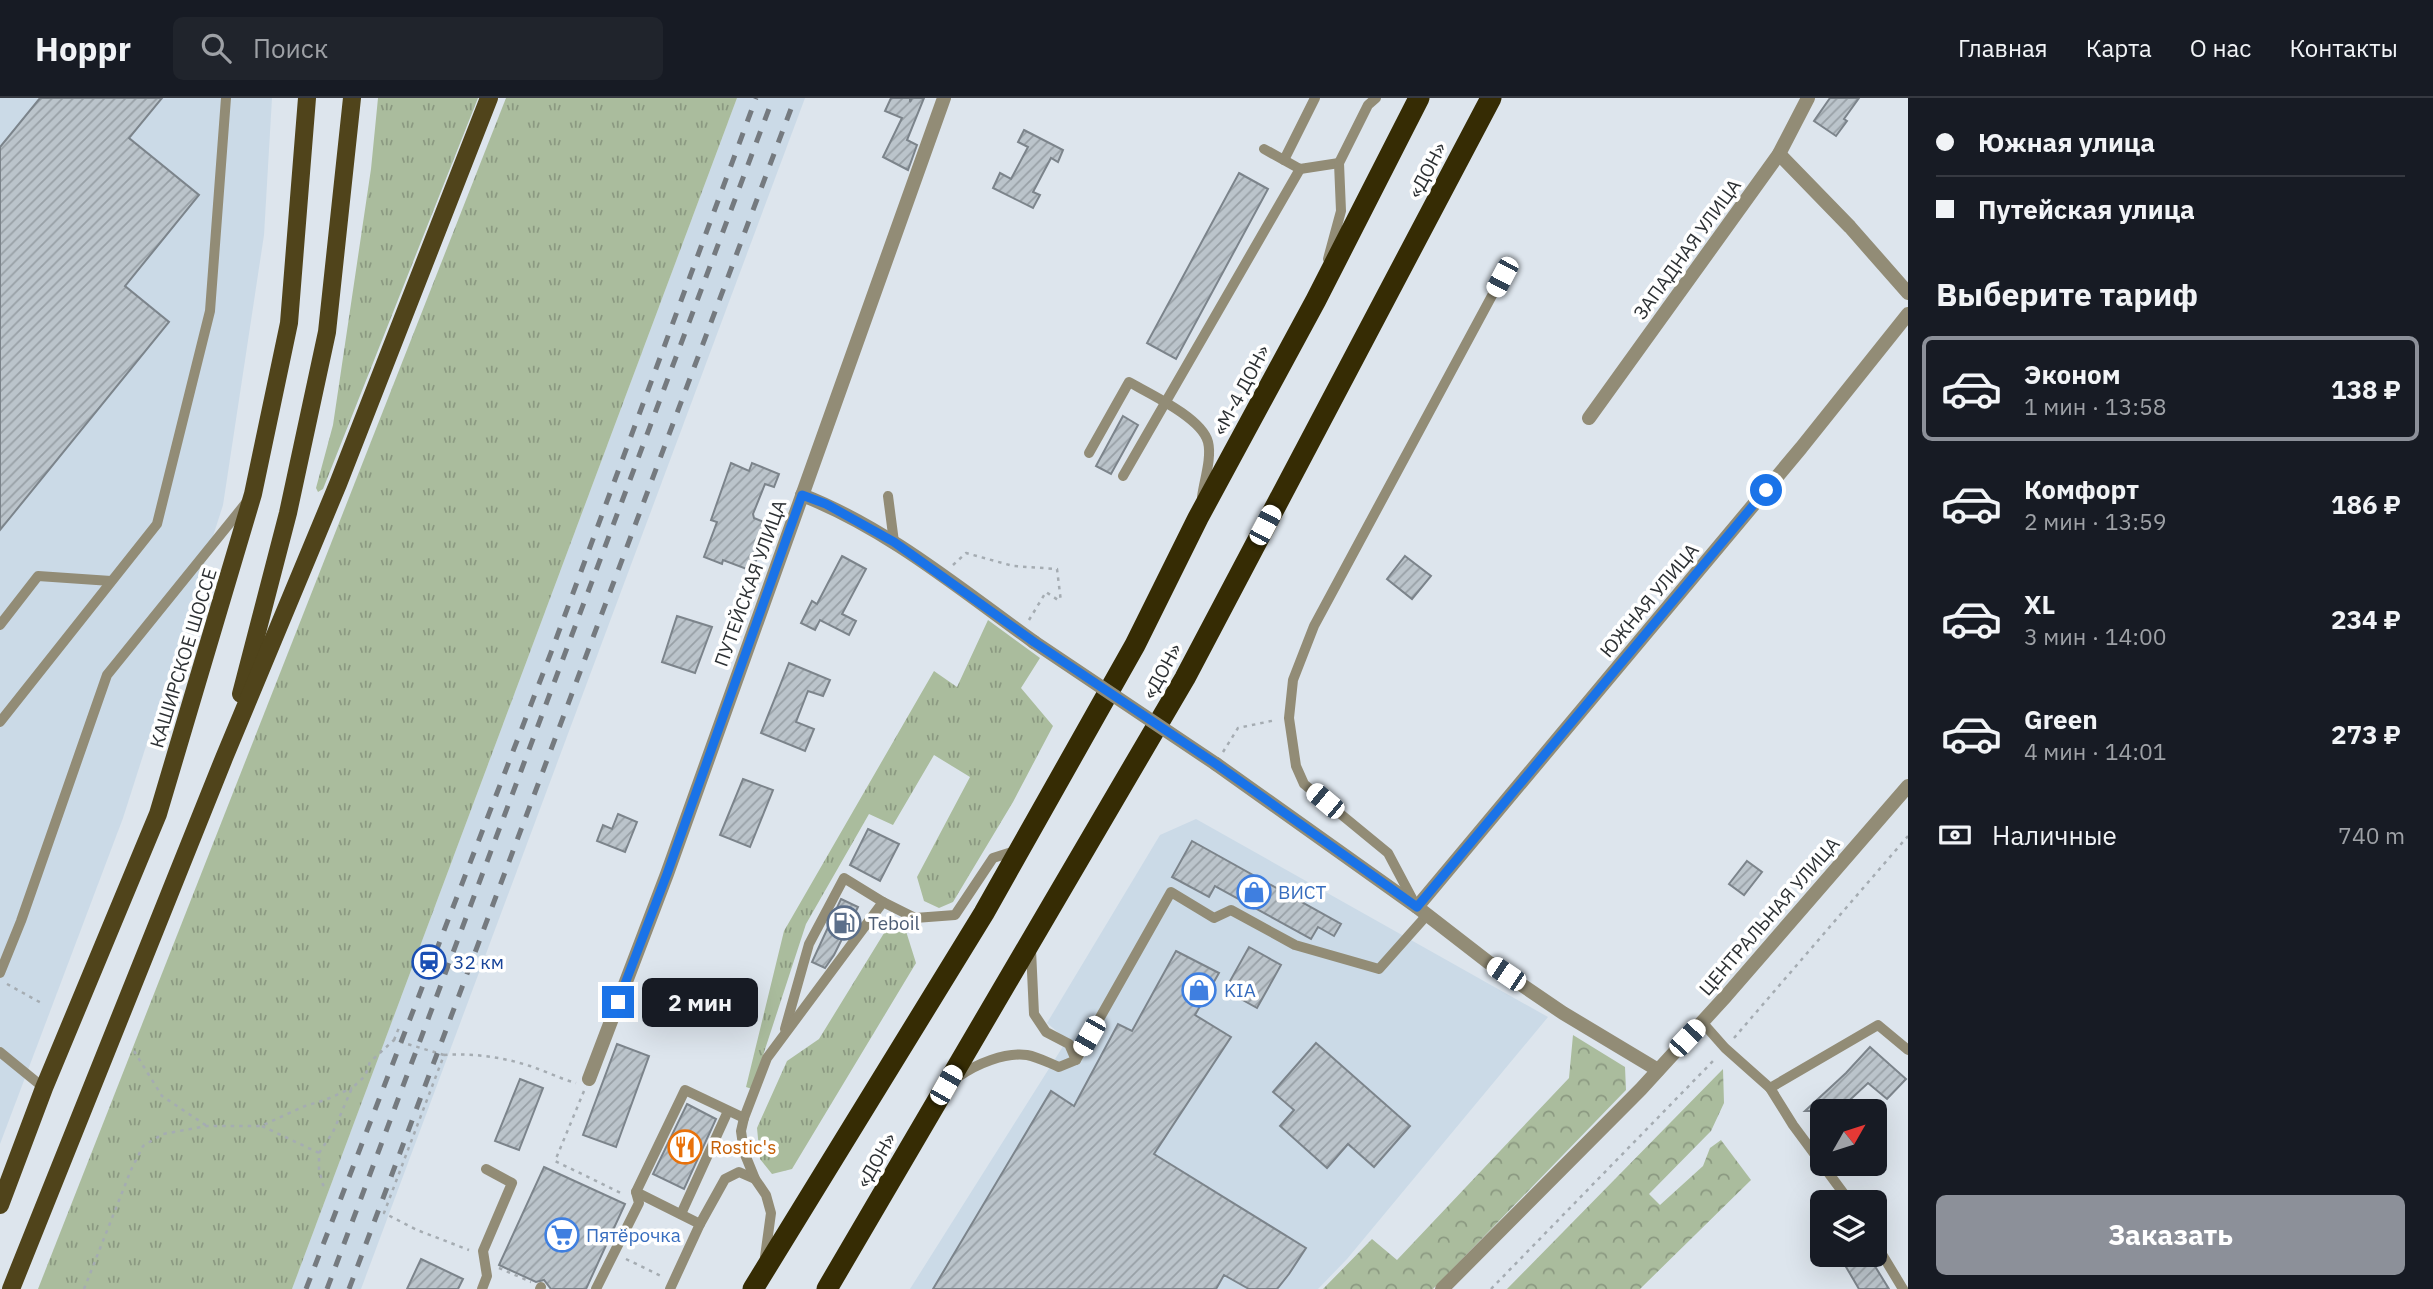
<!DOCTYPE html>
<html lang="ru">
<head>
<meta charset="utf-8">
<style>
  body { margin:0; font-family:"IBM Plex Sans",sans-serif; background:#20242c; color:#f1f3f6; height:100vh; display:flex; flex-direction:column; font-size:26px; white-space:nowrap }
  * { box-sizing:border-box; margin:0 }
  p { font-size:23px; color:#9ea1a6 }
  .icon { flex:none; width:38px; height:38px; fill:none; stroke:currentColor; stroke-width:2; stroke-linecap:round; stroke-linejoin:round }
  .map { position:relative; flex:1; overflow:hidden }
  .panel { display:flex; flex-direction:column; background:#171b24; width:525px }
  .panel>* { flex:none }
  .hud { display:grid; align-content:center; height:154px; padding:0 28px; background:#171b24 }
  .needle { width:46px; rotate:51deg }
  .fabs { position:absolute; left:1810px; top:1001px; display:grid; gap:14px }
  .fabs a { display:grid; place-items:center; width:77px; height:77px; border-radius:10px; background:#171b24; box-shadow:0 7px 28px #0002; font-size:35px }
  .end { position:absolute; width:32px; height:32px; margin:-16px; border:9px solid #1a73e8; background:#fff; box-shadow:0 0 0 4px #fff }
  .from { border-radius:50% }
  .bubble { position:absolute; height:49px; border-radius:10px; background:#171b24; box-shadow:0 7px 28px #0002; font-size:23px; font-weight:800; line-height:49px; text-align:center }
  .car { position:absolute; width:21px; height:42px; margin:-21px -10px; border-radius:9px; box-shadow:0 0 5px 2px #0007; background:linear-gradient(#fff 24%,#345 0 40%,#fff 0 76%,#345 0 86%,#fff 0) }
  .hud b { display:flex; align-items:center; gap:24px; height:66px; font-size:26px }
  .hud b+b { border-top:2px solid #363941 }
  .hud i { width:18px; height:18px; background:#f1f3f6 }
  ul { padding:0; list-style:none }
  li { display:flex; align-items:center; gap:21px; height:105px; margin:0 14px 10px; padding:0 14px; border:4px solid transparent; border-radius:10px }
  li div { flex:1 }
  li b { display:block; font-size:26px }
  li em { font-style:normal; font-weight:800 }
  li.selected { border-color:#8c9099 }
  li>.icon { width:63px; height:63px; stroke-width:1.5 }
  h2 { padding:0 28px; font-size:32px; line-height:84px }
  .pay { display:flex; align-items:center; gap:18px; height:77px; padding:0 28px; font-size:26px }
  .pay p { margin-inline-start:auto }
  .cta { display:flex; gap:14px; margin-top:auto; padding:14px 28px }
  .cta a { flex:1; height:80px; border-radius:10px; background:#8c9099; color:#fff; font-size:28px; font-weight:800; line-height:80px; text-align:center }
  header { display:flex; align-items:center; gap:42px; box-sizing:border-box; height:98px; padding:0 35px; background:#171b24; border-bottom:2px solid #363941 }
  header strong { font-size:33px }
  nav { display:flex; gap:38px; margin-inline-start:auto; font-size:24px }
  .search { width:490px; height:63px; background:#20242c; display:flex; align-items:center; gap:18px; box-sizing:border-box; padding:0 24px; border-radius:10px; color:#9ea1a6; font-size:26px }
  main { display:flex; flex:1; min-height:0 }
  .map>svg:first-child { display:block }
  .built { fill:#cbdae7 }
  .grass { fill:url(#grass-tufts) }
  .forest { fill:url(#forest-crowns) }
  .building { fill:url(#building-hatch); stroke:#7c848b; stroke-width:2 }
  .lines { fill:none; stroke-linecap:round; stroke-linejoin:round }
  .path { stroke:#a5acb2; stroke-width:2.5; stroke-dasharray:3.5 5; stroke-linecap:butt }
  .lane { stroke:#928c76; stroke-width:10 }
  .street { stroke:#928c76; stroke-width:14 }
  .primary { stroke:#50441b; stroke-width:18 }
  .highway { stroke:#362c04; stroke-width:21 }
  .rail { stroke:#757a7f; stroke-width:5; stroke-dasharray:12 12; stroke-linecap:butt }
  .street-bridge { stroke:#928c76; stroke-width:14 }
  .route { stroke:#1a73e8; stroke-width:9 }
  .labels { text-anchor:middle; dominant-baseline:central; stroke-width:7; stroke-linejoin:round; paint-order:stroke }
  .street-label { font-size:19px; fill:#2d3134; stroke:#fff }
  .shop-label { font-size:19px; fill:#366cbe; stroke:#fff; text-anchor:start }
  .service-label { font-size:19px; fill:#4e5e75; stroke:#fff; text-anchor:start }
  .transit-label { font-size:19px; fill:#164399; stroke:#fff; text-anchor:start }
  .food-label { font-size:19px; fill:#c56008; stroke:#fff; text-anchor:start }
</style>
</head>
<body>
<header>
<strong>Hoppr</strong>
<div class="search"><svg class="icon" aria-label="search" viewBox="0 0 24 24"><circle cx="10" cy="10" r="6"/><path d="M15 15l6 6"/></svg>Поиск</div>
<nav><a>Главная</a><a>Карта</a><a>О нас</a><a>Контакты</a></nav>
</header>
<main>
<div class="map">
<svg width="1908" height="1191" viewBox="0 0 1908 1191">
  <defs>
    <pattern id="grass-tufts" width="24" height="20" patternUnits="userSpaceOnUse" patternTransform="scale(1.75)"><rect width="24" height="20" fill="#aabc9d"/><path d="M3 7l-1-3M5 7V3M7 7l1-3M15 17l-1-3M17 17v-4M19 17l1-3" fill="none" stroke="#8b9981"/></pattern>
    <pattern id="forest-crowns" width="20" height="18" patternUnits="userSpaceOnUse" patternTransform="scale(1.75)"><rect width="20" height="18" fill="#aabc9d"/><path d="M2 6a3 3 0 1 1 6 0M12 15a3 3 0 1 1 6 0" fill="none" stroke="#8b9981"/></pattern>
    <pattern id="building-hatch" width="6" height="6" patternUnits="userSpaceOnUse" patternTransform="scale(1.75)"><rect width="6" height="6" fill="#bbc4cb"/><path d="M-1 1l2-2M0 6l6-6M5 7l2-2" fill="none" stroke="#98a0a6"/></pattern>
  </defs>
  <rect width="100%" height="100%" fill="#dde5ed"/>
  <g class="built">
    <polygon points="0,0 272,0 264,137 223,407 123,720 0,1046"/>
    <polygon points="737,0 805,0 361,1191 292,1191"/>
    <polygon points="1196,721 1548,919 1347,1161 1318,1191 910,1191 1067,942 1047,925 1160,737"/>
  </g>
  <g class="grass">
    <polygon points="378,0 478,0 323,391 318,394 316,390 333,327 371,71"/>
    <polygon points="506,0 737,0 292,1191 38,1191"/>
    <polygon points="988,522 1040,560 1021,590 1053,628 1013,704 953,804 939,810 924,803 917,779 970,679 934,657 893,727 869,716 806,826 752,991 746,989 784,833 934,573 957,589"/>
    <polygon points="889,827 905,830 916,865 792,1071 772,1076 760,1061 757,1030 787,963 819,941"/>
  </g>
  <g class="forest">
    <polygon points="1573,937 1625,969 1626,992 1433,1191 1323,1191 1372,1141 1397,1162 1569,980"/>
    <polygon points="1723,971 1724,1005 1711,1033 1649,1096 1660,1107 1703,1068 1710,1050 1721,1042 1751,1082 1640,1191 1507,1191"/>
  </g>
  <g class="building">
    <polygon points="40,0 162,0 129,40 199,97 125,188 169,224 0,432 0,49"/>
    <polygon points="891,0 910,0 910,4 912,0 924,0 907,42 917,47 908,72 883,59 902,20 885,13"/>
    <polygon points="1830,0 1859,0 1844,21 1847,23 1836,38 1814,23"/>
    <polygon points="1024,32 1063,52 1058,64 1051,60 1033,94 1040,97 1033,110 993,90 1000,75 1011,81 1028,49 1018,44"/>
    <polygon points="1239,75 1268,91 1176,261 1147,245"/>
    <polygon points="1123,318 1138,327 1111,376 1096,368"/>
    <polygon points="731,365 749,373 752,365 779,376 774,389 765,386 753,416 754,420 766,425 753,458 757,460 752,473 723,462 722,466 704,459 717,424 711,422"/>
    <polygon points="842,458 866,471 842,516 856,523 849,537 820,522 815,532 801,525 812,503 817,506"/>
    <polygon points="1405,458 1431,478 1412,501 1387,481"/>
    <polygon points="677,518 712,529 695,575 662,564"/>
    <polygon points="789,565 830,582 823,598 808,593 796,624 814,631 805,653 761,635"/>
    <polygon points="743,681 773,692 750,749 720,737"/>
    <polygon points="618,716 637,724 625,754 597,743 603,727 612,731"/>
    <polygon points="868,731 899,746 880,783 850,767"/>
    <polygon points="1192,743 1341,826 1334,838 1318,829 1311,841 1215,788 1209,799 1172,779"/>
    <polygon points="1747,763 1762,774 1744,797 1729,786"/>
    <polygon points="841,801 858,809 834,857 825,870 812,864"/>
    <polygon points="1249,849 1281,867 1257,910 1225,892"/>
    <polygon points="1176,853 1219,875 1195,917 1231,939 1154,1056 1306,1150 1289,1176 1277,1191 1249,1191 1224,1177 1216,1191 933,1191 1051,993 1074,1008 1118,926 1132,933"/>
    <polygon points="1316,945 1410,1028 1374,1069 1348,1046 1327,1070 1280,1028 1294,1012 1273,994"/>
    <polygon points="617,946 649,958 616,1049 583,1037"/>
    <polygon points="1870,949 1906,981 1887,1001 1868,985 1838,1013 1805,1013 1846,975"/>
    <polygon points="520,981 543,990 519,1052 495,1043"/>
    <polygon points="687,1006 716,1021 684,1091 653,1076"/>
    <polygon points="544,1069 625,1106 586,1191 551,1191 544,1182 536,1184 499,1167"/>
    <polygon points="1839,1157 1868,1157 1889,1191 1859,1191"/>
    <polygon points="421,1161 463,1181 458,1191 407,1191"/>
  </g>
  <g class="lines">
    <g class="path">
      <polyline points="953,467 966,455 1013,468 1057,471 1061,504"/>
      <polyline points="1029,522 1046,494 1061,504"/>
      <polyline points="1223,654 1238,630 1276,622"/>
      <polyline points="7,886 43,906"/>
      <polyline points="1734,940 1908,738"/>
      <polyline points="394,942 400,927"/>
      <polyline points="134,953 162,998 207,1028"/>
      <path d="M444,957C473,955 502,959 530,968C545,973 561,981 576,985"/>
      <polyline points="584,993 555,1063 623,1096"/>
      <polyline points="262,1028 319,1055 319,1071 323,1087 328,1090"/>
      <polyline points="319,1055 333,1034 352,990 365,978 370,964 394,942 444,957 384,1115 417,1132 469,1152"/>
      <polyline points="626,1161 661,1178"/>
      <polyline points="499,1170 531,1184"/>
      <polyline points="84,1191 131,1072 143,1048 163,1036 207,1028 261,1028 305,1008 325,1002 352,990"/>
      <polyline points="1491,1191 1716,960"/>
    </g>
    <g class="lane">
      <polyline points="1264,51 1300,71 1339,65"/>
      <polyline points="1284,62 1315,0"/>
      <polyline points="1328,161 1341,113 1339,65 1368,7 1376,0"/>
      <path d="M1089,355L1129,284C1150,296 1202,320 1208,344C1212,360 1204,383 1202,399"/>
      <polyline points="1123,378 1300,71"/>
      <polyline points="888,398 894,444"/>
      <polyline points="0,527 38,478 111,483"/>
      <polyline points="0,624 157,426 210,213 226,0"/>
      <polyline points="1415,806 1388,755 1304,686 1296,668 1289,620 1293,582 1314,528 1502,179"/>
      <polyline points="1031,852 1034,916 1046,934 1069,946 1076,962"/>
      <polyline points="0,875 21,823 107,577 246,405"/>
      <polyline points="1702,924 1725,950 1770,990 1878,927 1908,952"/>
      <polyline points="785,931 809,846 844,780 883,804"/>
      <polyline points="0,954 44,990"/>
      <path d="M958,979C976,966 1005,954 1027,957C1038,959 1049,965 1059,969L1076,962L1171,794L1214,820L1231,812L1295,847L1379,871L1427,817"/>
      <polyline points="1770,990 1793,1027 1850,1104"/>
      <polyline points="636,1094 700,1126 725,1081 739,1074 755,1081"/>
      <polyline points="681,1116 728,1013"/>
      <polyline points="1874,1143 1903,1191"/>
      <polyline points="765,1159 771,1115 766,1097 755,1081 744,1054 741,1033 744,1020 767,960 883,804 915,820 955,817 993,760 1015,753"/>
      <polyline points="482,1191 487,1178 483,1153 512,1085 486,1071"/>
      <polyline points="540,1191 541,1189"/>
      <polyline points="596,1191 639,1105 636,1094 685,992 744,1020"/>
      <polyline points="670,1191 700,1126"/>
    </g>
    <g class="street">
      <polyline points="1779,56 1850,129 1908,195"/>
      <polyline points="1589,320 1779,56 1808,0"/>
      <path d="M802,397C887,430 960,491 1034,544"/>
      <polyline points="1216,666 1417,809 1488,864 1563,915 1658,972"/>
      <polyline points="1417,809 1801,350 1908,216"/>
      <polyline points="589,981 667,776 944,0"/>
      <polyline points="1442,1191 1641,991 1726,898 1908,688"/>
    </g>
    <g class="primary">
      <polyline points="241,596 288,415 327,234 352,0"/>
      <polyline points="0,1107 44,990 158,716 253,396 289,225 307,0"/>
      <polyline points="11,1191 224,660 338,386 489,0"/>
    </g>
    <g class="highway">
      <polyline points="753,1191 984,815 1135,547 1198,420 1316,202 1419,0"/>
      <polyline points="827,1191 1185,580 1491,0"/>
    </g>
    <g class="rail">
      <polyline points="306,1191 552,552 756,0"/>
      <polyline points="327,1191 773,0"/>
      <polyline points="349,1191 795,0"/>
    </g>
    <polyline class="street-bridge" points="1034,544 1216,666"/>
  </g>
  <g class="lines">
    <polyline class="route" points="618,904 667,776 802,397 826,406 894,444 1034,544 1216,666 1417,809 1766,392"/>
  </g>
  <defs>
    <symbol id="shop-ring" viewBox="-11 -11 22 22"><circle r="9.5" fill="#fff" stroke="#3f7fe0" stroke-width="1.5"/><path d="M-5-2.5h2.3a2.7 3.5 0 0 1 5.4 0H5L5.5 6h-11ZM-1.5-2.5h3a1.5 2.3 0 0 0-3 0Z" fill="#3f7fe0"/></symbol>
    <symbol id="fuel-ring" viewBox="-11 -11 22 22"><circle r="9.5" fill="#fff" stroke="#5c6f8a" stroke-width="1.5"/><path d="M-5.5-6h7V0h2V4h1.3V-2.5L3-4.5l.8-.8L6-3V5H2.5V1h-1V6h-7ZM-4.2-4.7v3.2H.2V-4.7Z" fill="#5c6f8a"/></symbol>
    <symbol id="station-ring" viewBox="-11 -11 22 22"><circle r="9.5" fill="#fff" stroke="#1a4fb4" stroke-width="1.5"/><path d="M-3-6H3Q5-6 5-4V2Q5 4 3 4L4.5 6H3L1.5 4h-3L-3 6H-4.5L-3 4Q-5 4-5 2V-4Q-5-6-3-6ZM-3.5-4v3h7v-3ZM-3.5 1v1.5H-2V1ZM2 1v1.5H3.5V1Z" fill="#1a4fb4"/></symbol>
    <symbol id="restaurant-ring" viewBox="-11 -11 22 22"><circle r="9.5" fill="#fff" stroke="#e8710a" stroke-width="1.5"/><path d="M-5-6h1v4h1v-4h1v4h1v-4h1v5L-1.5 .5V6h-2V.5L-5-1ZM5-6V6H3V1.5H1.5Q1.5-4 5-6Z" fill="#e8710a"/></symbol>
    <symbol id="supermarket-ring" viewBox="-11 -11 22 22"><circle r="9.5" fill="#fff" stroke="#3f7fe0" stroke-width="1.5"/><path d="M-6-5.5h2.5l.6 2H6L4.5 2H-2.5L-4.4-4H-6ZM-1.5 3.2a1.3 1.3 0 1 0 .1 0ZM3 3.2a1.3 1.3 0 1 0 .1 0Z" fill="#3f7fe0"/></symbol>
  </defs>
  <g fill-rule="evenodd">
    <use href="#shop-ring" x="1235" y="775" width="38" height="38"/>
    <use href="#fuel-ring" x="825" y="806" width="38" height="38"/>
    <use href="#station-ring" x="410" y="845" width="38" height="38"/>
    <use href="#shop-ring" x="1180" y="873" width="38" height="38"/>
    <use href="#restaurant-ring" x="666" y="1030" width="38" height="38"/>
    <use href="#supermarket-ring" x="543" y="1118" width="38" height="38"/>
  </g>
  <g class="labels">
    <g class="street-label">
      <text transform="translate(1427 72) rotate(-62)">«ДОН»</text>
      <text transform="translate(1687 151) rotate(-54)">ЗАПАДНАЯ УЛИЦА</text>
      <text transform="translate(1241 292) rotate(-62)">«М-4 ДОН»</text>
      <text transform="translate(750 485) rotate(-70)">ПУТЕЙСКАЯ УЛИЦА</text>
      <text transform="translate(1649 502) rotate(-50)">ЮЖНАЯ УЛИЦА</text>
      <text transform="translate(183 560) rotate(-73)">КАШИРСКОЕ ШОССЕ</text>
      <text transform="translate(1162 573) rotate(-61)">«ДОН»</text>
      <text transform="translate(1769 818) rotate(-49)">ЦЕНТРАЛЬНАЯ УЛИЦА</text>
      <text transform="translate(876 1062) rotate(-60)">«ДОН»</text>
    </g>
    <g class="shop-label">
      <text x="1278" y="794">ВИСТ</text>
      <text x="1224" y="892">KIA</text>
      <text x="586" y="1137">Пятёрочка</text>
    </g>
    <g class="service-label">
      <text x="868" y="825">Teboil</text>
    </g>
    <g class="transit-label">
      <text x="453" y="864">32 км</text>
    </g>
    <g class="food-label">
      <text x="710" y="1049">Rostic's</text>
    </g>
  </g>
</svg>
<div class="fabs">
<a><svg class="needle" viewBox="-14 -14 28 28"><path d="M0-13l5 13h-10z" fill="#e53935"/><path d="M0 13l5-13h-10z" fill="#9ea1a6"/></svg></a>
<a><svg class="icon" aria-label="layers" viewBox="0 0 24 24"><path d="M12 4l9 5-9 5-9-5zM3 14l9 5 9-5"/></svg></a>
</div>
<i class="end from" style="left:1766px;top:392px"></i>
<i class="end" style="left:618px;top:904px"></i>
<div class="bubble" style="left:642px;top:880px;width:116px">2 мин</div>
<i class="car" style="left:1502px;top:179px;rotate:208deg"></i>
<i class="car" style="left:1265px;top:427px;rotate:28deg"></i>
<i class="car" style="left:1325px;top:703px;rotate:310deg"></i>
<i class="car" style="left:1506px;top:876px;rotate:304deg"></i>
<i class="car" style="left:1089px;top:938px;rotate:210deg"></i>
<i class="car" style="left:1687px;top:940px;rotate:43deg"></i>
<i class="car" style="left:946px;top:987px;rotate:30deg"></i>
</div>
<section class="panel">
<div class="hud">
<b><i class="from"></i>Южная улица</b>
<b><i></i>Путейская улица</b>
</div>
<h2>Выберите тариф</h2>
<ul>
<li class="selected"><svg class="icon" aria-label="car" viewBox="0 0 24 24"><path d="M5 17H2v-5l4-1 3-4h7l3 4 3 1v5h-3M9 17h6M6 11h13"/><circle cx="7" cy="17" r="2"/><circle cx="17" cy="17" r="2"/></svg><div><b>Эконом</b><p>1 мин · 13:58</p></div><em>138 ₽</em></li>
<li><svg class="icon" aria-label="car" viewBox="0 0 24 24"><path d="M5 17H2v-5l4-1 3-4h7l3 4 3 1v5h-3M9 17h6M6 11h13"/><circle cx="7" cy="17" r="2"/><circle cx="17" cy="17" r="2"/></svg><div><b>Комфорт</b><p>2 мин · 13:59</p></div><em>186 ₽</em></li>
<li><svg class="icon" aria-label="car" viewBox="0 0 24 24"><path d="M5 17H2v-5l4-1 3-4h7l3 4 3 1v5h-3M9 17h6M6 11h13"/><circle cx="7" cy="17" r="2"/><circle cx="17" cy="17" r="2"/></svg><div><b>XL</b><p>3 мин · 14:00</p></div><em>234 ₽</em></li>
<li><svg class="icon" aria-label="car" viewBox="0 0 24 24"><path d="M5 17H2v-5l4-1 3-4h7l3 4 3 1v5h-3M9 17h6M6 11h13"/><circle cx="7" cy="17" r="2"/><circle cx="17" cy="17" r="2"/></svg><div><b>Green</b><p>4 мин · 14:01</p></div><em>273 ₽</em></li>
</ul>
<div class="pay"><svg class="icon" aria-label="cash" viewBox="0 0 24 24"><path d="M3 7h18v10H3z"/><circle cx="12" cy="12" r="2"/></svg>Наличные<p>740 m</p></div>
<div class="cta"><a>Заказать</a></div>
</section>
</main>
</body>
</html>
